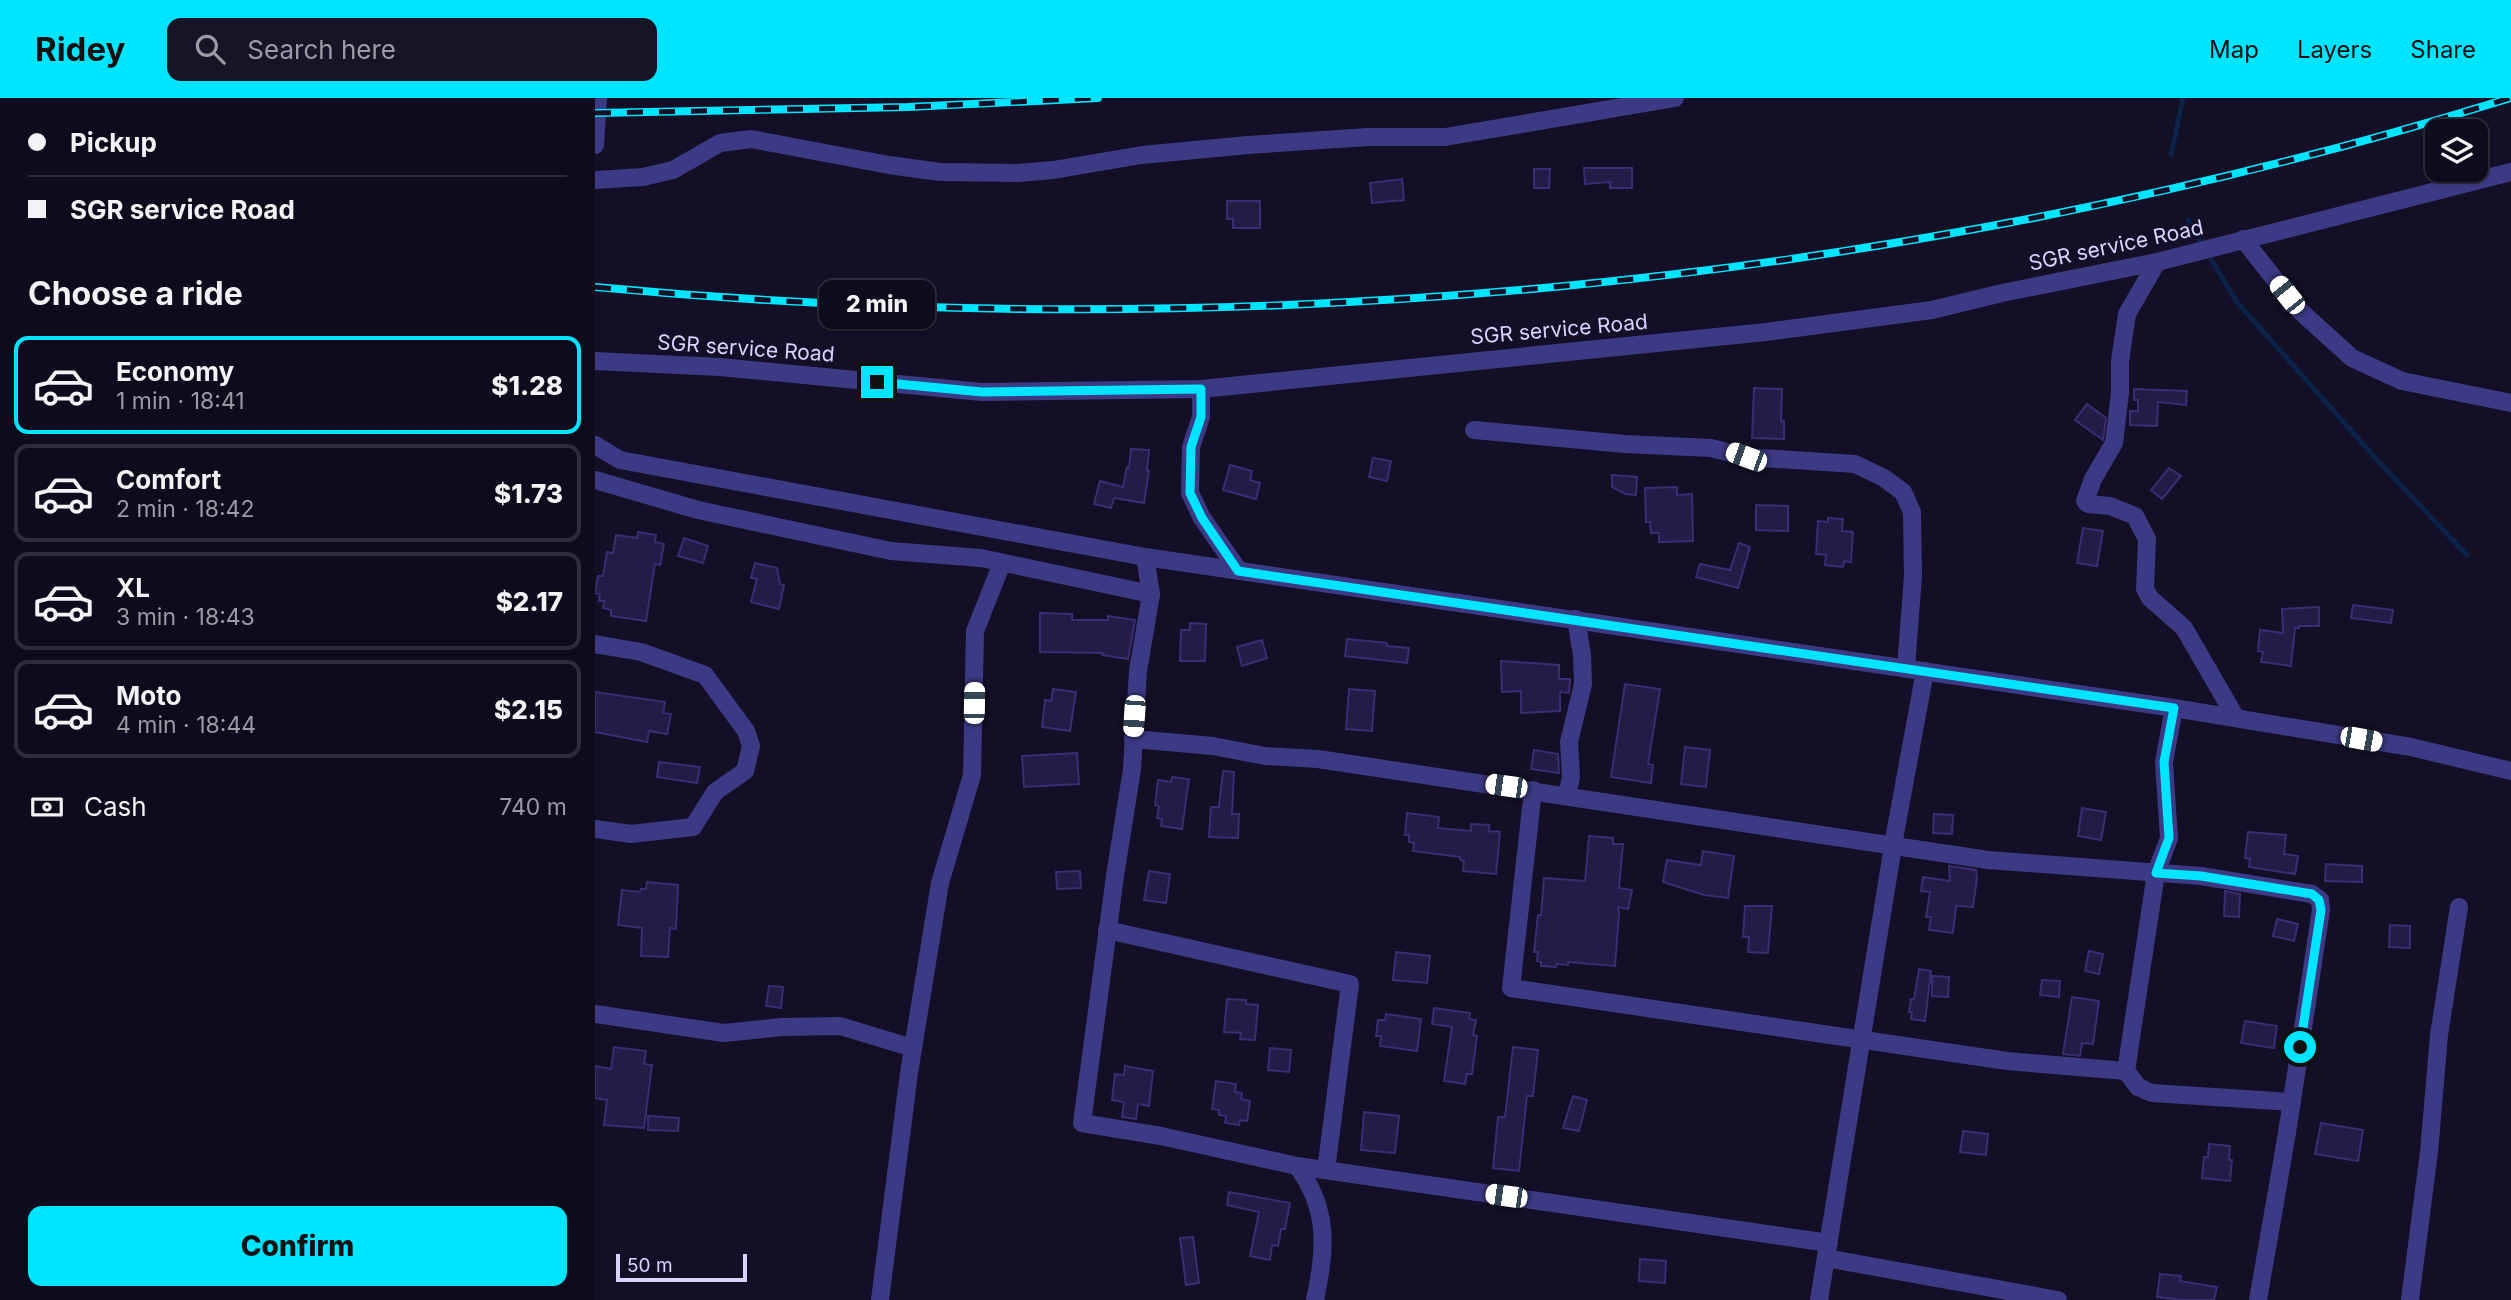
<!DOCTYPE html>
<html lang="en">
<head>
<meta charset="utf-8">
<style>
  body { margin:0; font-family:Inter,sans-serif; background:#171425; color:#f1f3f6; height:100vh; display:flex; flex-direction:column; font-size:26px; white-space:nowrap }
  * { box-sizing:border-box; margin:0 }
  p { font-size:23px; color:#9b9ba3 }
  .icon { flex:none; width:38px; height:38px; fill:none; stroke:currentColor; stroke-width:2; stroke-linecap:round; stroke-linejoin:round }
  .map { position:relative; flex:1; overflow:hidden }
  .sheet { display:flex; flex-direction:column; background:#0e0b1c; width:595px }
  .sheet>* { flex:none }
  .guide { display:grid; align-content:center; height:154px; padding:0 28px; background:#0e0b1c }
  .controls { position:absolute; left:1830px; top:21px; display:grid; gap:14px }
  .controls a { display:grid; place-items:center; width:63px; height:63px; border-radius:14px; background:#0e0b1c; box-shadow:0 2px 5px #0004,0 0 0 2px #2e2b3b; font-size:35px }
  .scale { position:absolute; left:21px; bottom:18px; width:131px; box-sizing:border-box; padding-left:7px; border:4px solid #d9d4ff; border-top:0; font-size:19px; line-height:24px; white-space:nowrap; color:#d9d4ff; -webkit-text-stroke:5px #130f26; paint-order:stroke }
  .end { position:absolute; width:32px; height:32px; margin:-16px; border:9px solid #00e5ff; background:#111; box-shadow:0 0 0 4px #111 }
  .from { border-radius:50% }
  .bubble { position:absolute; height:49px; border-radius:14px; background:#0e0b1c; box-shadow:0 2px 5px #0004,0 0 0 2px #2e2b3b; font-size:23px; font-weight:800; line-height:49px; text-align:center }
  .car { position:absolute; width:21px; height:42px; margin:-21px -10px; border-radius:9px; box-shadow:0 0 5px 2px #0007; background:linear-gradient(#fff 24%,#345 0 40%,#fff 0 76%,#345 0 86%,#fff 0) }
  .guide b { display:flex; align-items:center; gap:24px; height:66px; font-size:26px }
  .guide b+b { border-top:2px solid #2e2b3b }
  .guide i { width:18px; height:18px; background:#f1f3f6 }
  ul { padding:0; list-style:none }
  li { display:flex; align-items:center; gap:21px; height:98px; margin:0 14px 10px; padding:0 14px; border:4px solid #2e2b3b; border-radius:14px }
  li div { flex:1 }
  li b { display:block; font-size:26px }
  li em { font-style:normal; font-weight:800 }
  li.current { border-color:#00e5ff }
  li>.icon { width:63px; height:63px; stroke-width:1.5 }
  h2 { padding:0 28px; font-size:32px; line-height:84px }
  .pay { display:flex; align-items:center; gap:18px; height:77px; padding:0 28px; font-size:26px }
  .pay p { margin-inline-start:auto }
  .button { display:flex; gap:14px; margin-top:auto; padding:14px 28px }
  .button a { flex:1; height:80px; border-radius:14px; background:#00e5ff; color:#111; font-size:28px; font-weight:800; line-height:80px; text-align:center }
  header { display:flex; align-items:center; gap:42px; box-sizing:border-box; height:98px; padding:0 35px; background:#00e5ff; color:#111 }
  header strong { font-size:33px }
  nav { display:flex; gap:38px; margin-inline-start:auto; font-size:24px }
  .search { width:490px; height:63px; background:#171425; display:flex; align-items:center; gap:18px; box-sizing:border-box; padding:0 24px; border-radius:14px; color:#9b9ba3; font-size:26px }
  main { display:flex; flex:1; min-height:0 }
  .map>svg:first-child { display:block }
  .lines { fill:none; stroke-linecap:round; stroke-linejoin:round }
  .stream { stroke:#0c2248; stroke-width:5 }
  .building { fill:#241b47; stroke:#3b2d73; stroke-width:2 }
  .minor { stroke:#3d3a85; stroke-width:18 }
  .rail-casing { stroke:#00e5ff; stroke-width:8 }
  .rail { stroke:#130f26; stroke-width:5; stroke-dasharray:16; stroke-linecap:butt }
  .route { stroke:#00e5ff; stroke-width:9 }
  .labels { text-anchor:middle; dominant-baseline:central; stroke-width:6; stroke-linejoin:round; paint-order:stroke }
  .street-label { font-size:21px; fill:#d9d4ff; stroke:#130f26 }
</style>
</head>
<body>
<header>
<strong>Ridey</strong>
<div class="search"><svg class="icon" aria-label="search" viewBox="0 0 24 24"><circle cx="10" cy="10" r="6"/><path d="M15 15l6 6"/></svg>Search here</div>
<nav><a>Map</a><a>Layers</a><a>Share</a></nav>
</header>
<main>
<section class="sheet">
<div class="guide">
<b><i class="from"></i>Pickup</b>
<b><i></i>SGR service Road</b>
</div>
<h2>Choose a ride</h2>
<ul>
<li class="current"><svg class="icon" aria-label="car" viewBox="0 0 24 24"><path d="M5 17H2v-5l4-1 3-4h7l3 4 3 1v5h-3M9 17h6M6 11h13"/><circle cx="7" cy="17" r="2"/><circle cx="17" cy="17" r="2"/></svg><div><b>Economy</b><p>1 min · 18:41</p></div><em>$1.28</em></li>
<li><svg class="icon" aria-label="car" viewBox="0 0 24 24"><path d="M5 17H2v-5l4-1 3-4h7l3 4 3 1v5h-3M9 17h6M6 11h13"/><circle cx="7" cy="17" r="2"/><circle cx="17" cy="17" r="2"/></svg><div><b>Comfort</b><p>2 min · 18:42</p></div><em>$1.73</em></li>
<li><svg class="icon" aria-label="car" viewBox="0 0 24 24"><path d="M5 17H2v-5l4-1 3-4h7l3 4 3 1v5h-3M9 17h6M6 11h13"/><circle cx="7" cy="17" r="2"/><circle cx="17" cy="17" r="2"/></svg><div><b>XL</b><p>3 min · 18:43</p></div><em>$2.17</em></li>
<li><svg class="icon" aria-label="car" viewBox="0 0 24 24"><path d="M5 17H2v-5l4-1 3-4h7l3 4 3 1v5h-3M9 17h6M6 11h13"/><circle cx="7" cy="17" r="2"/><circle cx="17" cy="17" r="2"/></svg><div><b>Moto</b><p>4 min · 18:44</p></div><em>$2.15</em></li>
</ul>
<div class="pay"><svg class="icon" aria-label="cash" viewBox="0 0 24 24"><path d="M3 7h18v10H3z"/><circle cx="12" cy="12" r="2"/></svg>Cash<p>740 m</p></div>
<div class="button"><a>Confirm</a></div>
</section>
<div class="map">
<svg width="1916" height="1202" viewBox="0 0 1916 1202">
  <rect width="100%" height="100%" fill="#130f26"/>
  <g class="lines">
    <g class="stream">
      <polyline points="1576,57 1588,0"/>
      <polyline points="1593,122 1641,203 1783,363 1872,457"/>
    </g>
  </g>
  <g class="building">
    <polygon points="989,70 1037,70 1037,90 1015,90 1015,84 990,86"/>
    <polygon points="939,71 955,71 954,90 939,90"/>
    <polygon points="807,81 809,102 777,105 775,85"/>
    <polygon points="632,103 665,103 665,130 638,130 638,121 632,121"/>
    <polygon points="1159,290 1187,291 1186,323 1189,323 1189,341 1157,340"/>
    <polygon points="1539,291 1592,293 1591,307 1563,304 1562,328 1535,327 1535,313 1543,313 1543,302 1539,302"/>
    <polygon points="1492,306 1511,320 1508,342 1480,322"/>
    <polygon points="536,351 554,352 552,373 554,373 549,405 519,400 516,410 499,406 505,383 528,389 532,369 534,370"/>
    <polygon points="778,360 796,363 792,383 774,379"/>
    <polygon points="635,367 657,373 655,382 665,385 661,401 628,392"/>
    <polygon points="1574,370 1586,378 1567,401 1556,392"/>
    <polygon points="1017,377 1042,379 1041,397 1030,396 1017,389"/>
    <polygon points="1082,389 1082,397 1097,396 1098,443 1064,444 1064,435 1056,435 1055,424 1051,424 1050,390"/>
    <polygon points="1161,407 1193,408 1193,433 1161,432"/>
    <polygon points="1233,420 1248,421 1247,433 1258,434 1256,464 1249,463 1248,469 1230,467 1231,457 1221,456 1223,423 1233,424"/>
    <polygon points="1488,430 1508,433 1502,468 1482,465"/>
    <polygon points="43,434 61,437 60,444 69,446 65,467 60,466 51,523 16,518 16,512 8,510 9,503 4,503 5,496 0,495 3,478 8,478 12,454 18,455 21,437 42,440"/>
    <polygon points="89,440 113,448 108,465 83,458"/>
    <polygon points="1144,445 1155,449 1143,490 1101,479 1105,466 1135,472"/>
    <polygon points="160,465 182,470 185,486 189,487 184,511 156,504 162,481 156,480"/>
    <polygon points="1758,507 1798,512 1796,525 1756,520"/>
    <polygon points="1724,509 1724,528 1704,528 1704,530 1700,530 1696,568 1666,564 1668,554 1663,553 1665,532 1688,535 1687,511"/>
    <polygon points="445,515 477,516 477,522 513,522 513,518 540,522 533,561 507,557 508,555 445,554"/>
    <polygon points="595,525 611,526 610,563 585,563 586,532 595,532"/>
    <polygon points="752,541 792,545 792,548 814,550 812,565 750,558"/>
    <polygon points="667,542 672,560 647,568 642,549"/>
    <polygon points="906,563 964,567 964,581 975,581 974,595 965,594 965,613 926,615 926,593 907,594"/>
    <polygon points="1030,586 1065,591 1053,666 1058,667 1056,685 1016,679"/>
    <polygon points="458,591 481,594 475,633 447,629 450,602 456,603"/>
    <polygon points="754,591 780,593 777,633 751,631"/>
    <polygon points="0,594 70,604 68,615 76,616 72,636 54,633 52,644 0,634"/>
    <polygon points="1090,649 1115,652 1111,689 1086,686"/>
    <polygon points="939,652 963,656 964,675 936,671"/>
    <polygon points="482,655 484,686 429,689 427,658"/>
    <polygon points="64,664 105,669 102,685 62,679"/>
    <polygon points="628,673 639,674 637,716 644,716 643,740 614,739 616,709 624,709"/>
    <polygon points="577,679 594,681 587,731 566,728 567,721 562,720 564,708 560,707 563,682 576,684"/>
    <polygon points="1487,710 1511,714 1506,742 1483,738"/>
    <polygon points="812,715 844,719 843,730 876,733 876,726 894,727 894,733 905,734 901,776 868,773 869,763 865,762 865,759 818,753 819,745 814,744 814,737 810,737"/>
    <polygon points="1339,716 1358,717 1357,736 1338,735"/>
    <polygon points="1653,734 1691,737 1689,756 1703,758 1700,776 1654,769 1655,761 1650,760"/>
    <polygon points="994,738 1018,740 1018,746 1028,746 1024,790 1037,792 1033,811 1023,809 1024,815 1020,868 973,864 973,867 962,866 961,869 946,868 946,864 942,863 943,854 939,854 943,817 946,817 949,780 990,783"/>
    <polygon points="1108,753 1139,758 1133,800 1109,797 1068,784 1072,762 1106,767"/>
    <polygon points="1731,766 1767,768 1767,784 1730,783"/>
    <polygon points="1354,768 1381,772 1382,780 1378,809 1361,808 1358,835 1334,832 1336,819 1331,819 1335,794 1326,793 1328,779 1355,783"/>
    <polygon points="485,773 486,790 462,791 461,774"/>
    <polygon points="554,773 575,776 571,805 549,802"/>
    <polygon points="52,784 83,787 81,831 75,830 73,859 46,858 47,830 23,827 27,792 45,794 46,791 51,791"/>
    <polygon points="1630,793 1645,796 1644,819 1629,818"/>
    <polygon points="1150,808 1177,808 1173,855 1153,854 1154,839 1148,839"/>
    <polygon points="1682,821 1703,826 1699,843 1678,838"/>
    <polygon points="1795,827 1815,828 1815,850 1794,849"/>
    <polygon points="1494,853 1508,856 1504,876 1490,873"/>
    <polygon points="801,854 835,858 832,885 798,882"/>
    <polygon points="1324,871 1336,873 1330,923 1316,921 1317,914 1314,914 1316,901 1319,901"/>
    <polygon points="1337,878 1354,879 1353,899 1337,898"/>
    <polygon points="1447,882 1465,883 1464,899 1445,897"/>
    <polygon points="174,888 188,889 186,910 171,908"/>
    <polygon points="1477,899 1504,903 1498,946 1487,945 1485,958 1468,956"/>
    <polygon points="632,901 651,902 651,906 663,907 660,942 645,941 646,935 629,934"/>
    <polygon points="839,910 875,915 874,921 881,922 878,937 882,938 877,976 872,976 870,986 849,983 857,929 837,926"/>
    <polygon points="791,916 826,921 822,953 785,948 786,938 781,938 783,922 790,922"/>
    <polygon points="1650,923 1682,928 1679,950 1646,945"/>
    <polygon points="19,949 51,953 49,966 57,967 49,1030 9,1027 12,1002 0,1000 0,968 16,971"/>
    <polygon points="918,949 943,952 938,998 932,998 924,1073 898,1070 903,1019 910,1019"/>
    <polygon points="675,950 696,952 694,974 673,972"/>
    <polygon points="530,968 558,973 554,1008 543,1006 541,1021 527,1019 529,1004 517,1002 520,976 529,977"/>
    <polygon points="621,983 641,986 640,994 647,995 646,1001 655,1003 652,1023 645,1022 644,1027 630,1025 631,1018 624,1017 624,1012 617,1011"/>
    <polygon points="978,998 992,1002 984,1033 968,1030"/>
    <polygon points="769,1014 804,1018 800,1055 766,1052"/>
    <polygon points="53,1018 84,1020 83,1033 53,1032"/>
    <polygon points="1726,1025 1768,1032 1763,1063 1720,1056"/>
    <polygon points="1368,1033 1393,1036 1391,1057 1365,1054"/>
    <polygon points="1614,1046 1635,1048 1634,1062 1637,1062 1635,1083 1607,1080 1609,1059 1613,1059"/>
    <polygon points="634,1094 695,1105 690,1131 686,1131 683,1148 677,1147 675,1162 655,1158 664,1114 632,1107"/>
    <polygon points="598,1139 604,1185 591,1187 585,1140"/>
    <polygon points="1045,1161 1071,1163 1070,1185 1044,1183"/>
    <polygon points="1565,1176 1586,1178 1585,1183 1622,1189 1619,1202 1589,1202 1562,1199"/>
  </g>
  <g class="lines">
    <g class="minor">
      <polyline points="0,47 3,0"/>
      <polyline points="0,82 48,79 78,72 125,45 156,41 294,67 345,74 423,75 458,72 547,57 653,47 773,39 850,39 1080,0"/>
      <polyline points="1648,141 1704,212 1757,260 1807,283 1916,305"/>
      <polyline points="1562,164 1532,216 1525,263 1525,295 1519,345 1498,381 1490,403 1493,406 1515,408 1540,418 1552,441 1550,491 1555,500 1589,530 1641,620"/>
      <polyline points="0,263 125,269 387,294 606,291 1171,234 1337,212 1407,195 1562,164 1916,74"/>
      <polyline points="606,291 606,319 596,349 595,395 607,420 644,473"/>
      <polyline points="879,332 1030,346 1116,350 1151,359 1260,366 1289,380 1308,394 1317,414 1318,478 1311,570"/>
      <polyline points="0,347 25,362 550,459 1579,610 1816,649 1916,673"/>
      <polyline points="0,382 103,412 296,453 386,460 556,496"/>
      <path d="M550,459L556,496L543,573L537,671L520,778L487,1025L566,1038L702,1068C734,1111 731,1151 720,1202"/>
      <polyline points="0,546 46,554 110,577 151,633 156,648 150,673 120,694 98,729 36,736 0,731"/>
      <polyline points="538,641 618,648 670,658 723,661 1393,762 1606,778 1717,796 1725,802 1726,812 1692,1035 1663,1202"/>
      <polyline points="938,692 916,890 1412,963 1531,973 1543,989 1557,995 1697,1004"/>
      <polyline points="972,698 976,679 974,644 988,586 987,557 981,521"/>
      <polyline points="512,832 755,886 731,1072"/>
      <polyline points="0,916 129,935 187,929 245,928 318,950"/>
      <polyline points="1531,973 1561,775 1574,740 1569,664 1579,610"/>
      <polyline points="702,1068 1234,1145"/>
      <polyline points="1231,1160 1463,1202"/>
      <polyline points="285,1202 314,975 345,785 377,677 380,533 407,465"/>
      <polyline points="1224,1202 1300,736 1330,573"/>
      <polyline points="1815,1202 1834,1054 1844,937 1864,809"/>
    </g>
    <defs>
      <g id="rail">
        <polyline points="0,15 313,9 503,0"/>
        <path d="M0,189C640,248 1300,191 1915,0"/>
      </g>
    </defs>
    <use href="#rail" class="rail-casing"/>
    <use href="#rail" class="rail"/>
  </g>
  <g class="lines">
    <polyline class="route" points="282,284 387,294 606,291 606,319 596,349 595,395 607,420 643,473 1579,610 1569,664 1574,740 1561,775 1606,778 1717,796 1724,802 1726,812 1705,949"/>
  </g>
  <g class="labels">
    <g class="street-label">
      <text transform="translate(1521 147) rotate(-12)">SGR service Road</text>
      <text transform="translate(964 231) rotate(-5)">SGR service Road</text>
      <text transform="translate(151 250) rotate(4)">SGR service Road</text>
    </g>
  </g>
</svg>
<div class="controls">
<a><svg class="icon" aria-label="layers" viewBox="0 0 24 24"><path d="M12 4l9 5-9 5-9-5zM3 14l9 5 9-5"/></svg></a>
</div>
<div class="scale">50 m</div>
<i class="end from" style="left:1705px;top:949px"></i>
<i class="end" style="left:282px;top:284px"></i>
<div class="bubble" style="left:224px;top:182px;width:116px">2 min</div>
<i class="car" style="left:1692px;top:197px;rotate:321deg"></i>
<i class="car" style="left:1151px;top:359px;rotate:290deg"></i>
<i class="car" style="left:379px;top:605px;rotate:1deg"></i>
<i class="car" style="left:539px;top:618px;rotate:184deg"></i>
<i class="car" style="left:1766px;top:641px;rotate:100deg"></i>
<i class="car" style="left:911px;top:688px;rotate:278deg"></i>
<i class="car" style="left:911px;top:1098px;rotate:278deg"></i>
</div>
</main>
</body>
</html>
